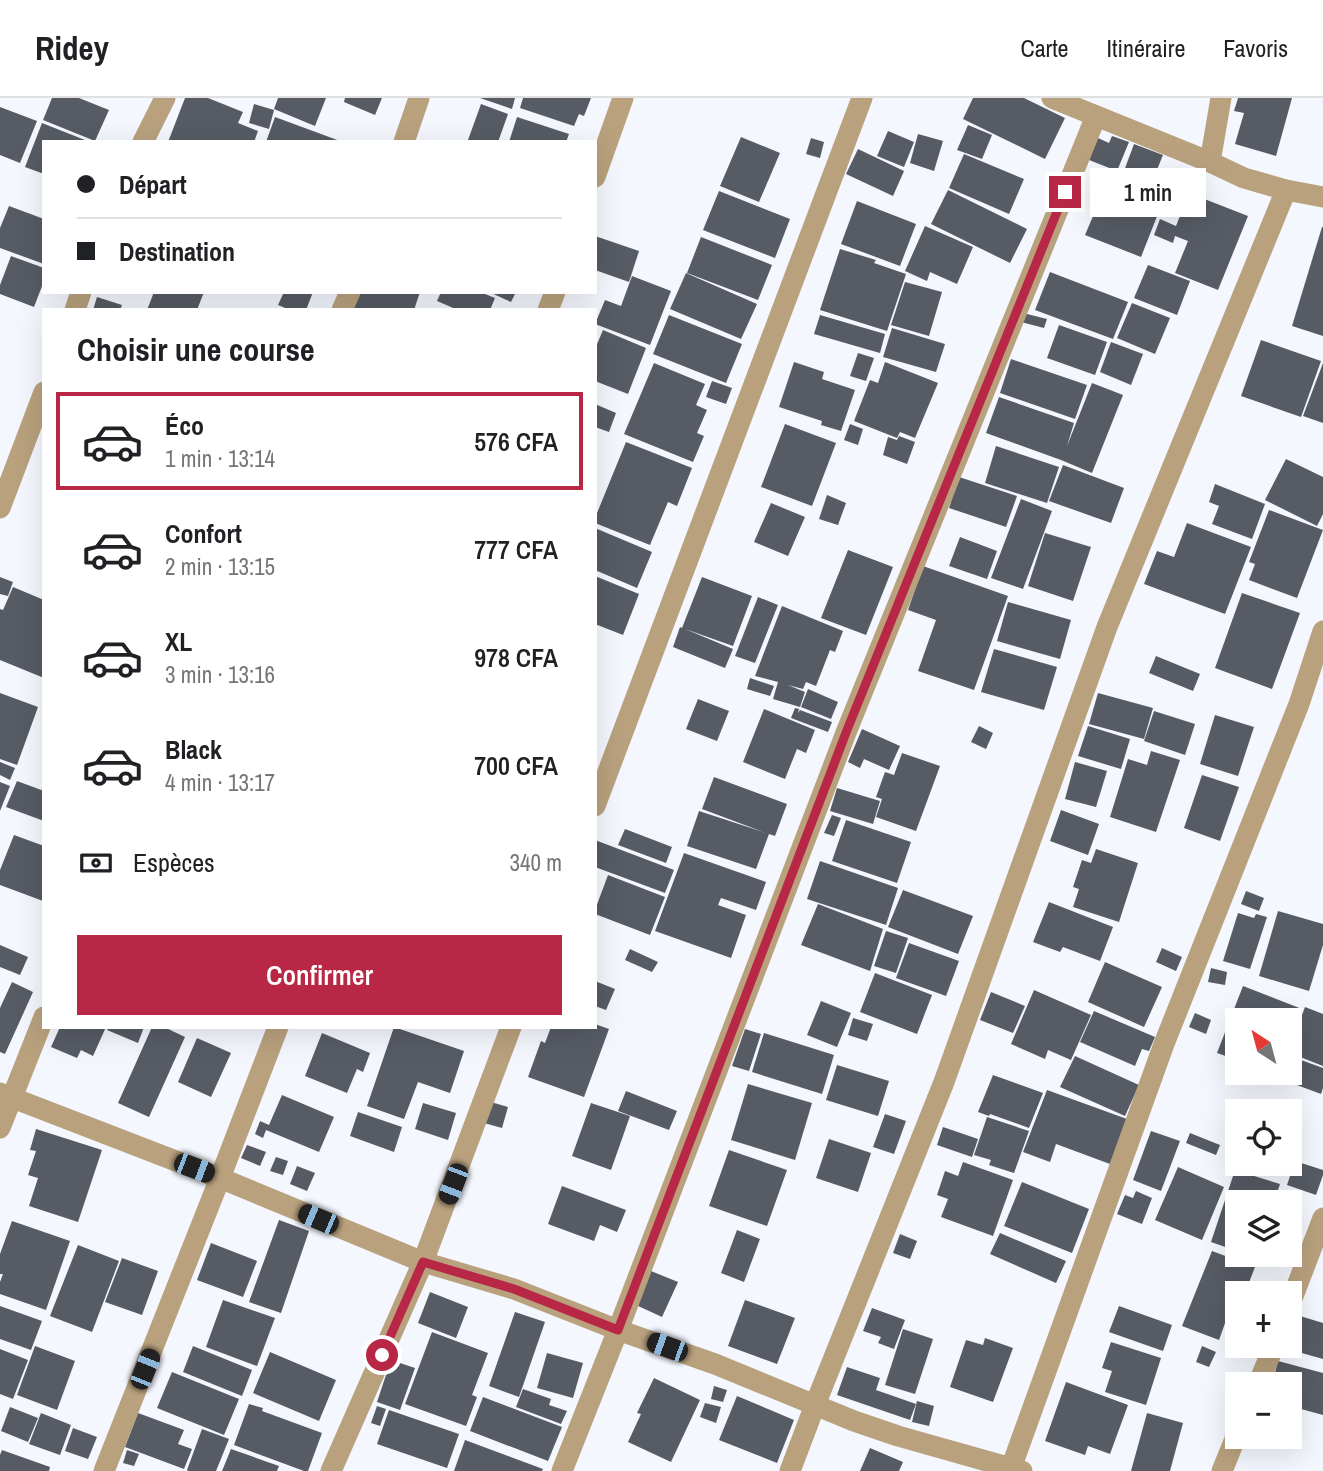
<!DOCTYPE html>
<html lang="fr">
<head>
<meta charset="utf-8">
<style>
  body { margin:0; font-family:"Archivo Narrow",sans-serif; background:#f2f2f2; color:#202124; height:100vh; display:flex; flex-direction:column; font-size:26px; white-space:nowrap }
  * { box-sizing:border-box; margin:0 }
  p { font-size:23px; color:#757577 }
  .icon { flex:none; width:38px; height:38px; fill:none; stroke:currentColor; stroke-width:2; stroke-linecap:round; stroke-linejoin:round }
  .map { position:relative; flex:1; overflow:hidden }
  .details { position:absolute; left:42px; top:210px; width:555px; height:721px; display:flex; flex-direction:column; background:#fff; border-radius:0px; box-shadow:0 7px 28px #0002 }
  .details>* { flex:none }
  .top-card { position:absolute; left:42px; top:42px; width:555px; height:154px; border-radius:0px; box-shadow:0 7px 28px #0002; display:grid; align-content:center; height:154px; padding:0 35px; background:#fff }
  .needle { width:46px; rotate:324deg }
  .controls { position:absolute; left:1225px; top:910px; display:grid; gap:14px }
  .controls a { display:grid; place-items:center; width:77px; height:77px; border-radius:0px; background:#fff; box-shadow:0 7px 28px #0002; font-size:35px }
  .end { position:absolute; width:32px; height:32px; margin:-16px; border:9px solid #b82746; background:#fff; box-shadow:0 0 0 4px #fff }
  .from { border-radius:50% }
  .bubble { position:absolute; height:49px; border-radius:0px; background:#fff; box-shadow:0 7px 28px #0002; font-size:23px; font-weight:600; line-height:49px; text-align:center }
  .car { position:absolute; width:21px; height:42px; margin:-21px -10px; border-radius:9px; box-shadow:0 0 5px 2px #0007; background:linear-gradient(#222 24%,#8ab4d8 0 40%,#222 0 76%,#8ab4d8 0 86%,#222 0) }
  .top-card b { display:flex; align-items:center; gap:24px; height:66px; font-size:26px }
  .top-card b+b { border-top:2px solid #e0e0e0 }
  .top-card i { width:18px; height:18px; background:#202124 }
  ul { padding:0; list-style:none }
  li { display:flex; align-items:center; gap:21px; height:98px; margin:0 14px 10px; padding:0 21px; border:4px solid transparent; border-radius:0px }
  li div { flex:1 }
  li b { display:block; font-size:26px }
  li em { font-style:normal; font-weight:600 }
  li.on { border-color:#b82746 }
  li>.icon { width:63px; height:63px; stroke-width:1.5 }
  h2 { padding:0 35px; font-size:32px; line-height:84px }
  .pay { display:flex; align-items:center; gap:18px; height:77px; padding:0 35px; font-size:26px }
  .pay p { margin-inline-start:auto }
  .primary-button { display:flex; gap:14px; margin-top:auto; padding:14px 35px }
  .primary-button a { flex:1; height:80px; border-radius:0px; background:#b82746; color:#fff; font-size:28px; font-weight:600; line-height:80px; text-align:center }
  header { display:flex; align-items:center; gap:42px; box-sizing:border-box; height:98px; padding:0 35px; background:#fff; border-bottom:2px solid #e0e0e0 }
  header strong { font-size:33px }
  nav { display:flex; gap:38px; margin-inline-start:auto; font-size:24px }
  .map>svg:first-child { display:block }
  .building { fill:#575b64 }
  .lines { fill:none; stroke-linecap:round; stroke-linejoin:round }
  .minor { stroke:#b9a17e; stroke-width:21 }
  .route { stroke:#b82746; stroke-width:9 }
</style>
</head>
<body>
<header>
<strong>Ridey</strong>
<nav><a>Carte</a><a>Itinéraire</a><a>Favoris</a></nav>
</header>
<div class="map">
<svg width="1323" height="1373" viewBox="0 0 1323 1373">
  <rect width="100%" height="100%" fill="#f4f7fe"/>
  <g class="building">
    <polygon points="52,0 79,0 109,12 95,43 43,22"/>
    <polygon points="185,0 208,0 243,14 238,25 258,33 254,44 168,44"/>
    <polygon points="278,0 326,0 315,28 274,11"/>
    <polygon points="345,0 382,0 375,17 344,4"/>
    <polygon points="480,0 515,0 512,11"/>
    <polygon points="523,0 591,0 584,18 579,16 574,28 520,10"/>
    <polygon points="973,0 1024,0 1065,20 1045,61 963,21"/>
    <polygon points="1238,0 1292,0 1276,58 1235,46 1244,15 1234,13"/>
    <polygon points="254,6 274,12 269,31 249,25"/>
    <polygon points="481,6 508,16 498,44 472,44 468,42"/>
    <polygon points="0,9 37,23 20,65 0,57"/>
    <polygon points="275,19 340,43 340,44 266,44"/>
    <polygon points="517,19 569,36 566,44 509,44"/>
    <polygon points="42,25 90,44 44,44 44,76 25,69"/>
    <polygon points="968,27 992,37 982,61 957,52"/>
    <polygon points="888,33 914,44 904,69 877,58"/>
    <polygon points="918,36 943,43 934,73 910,65"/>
    <polygon points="1112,38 1129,44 1117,73 1089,62 1098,40 1109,45"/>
    <polygon points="741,39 780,55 759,104 720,88"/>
    <polygon points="811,40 824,44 820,60 806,56"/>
    <polygon points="1134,46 1163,57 1152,84 1124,73"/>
    <polygon points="858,51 904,73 893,98 846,76"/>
    <polygon points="964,56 1024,81 1009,116 949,90"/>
    <polygon points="1124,76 1167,93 1141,159 1085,137 1099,104 1110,108"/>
    <polygon points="948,92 1027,131 1010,165 931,126"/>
    <polygon points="719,93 790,121 775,160 703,132"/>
    <polygon points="1189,95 1248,118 1218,192 1175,175 1188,143 1175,138 1173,145 1154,137 1160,121 1176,128"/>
    <polygon points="857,103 916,126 900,168 841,146"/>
    <polygon points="9,108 44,121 44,166 0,150 0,130"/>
    <polygon points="925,128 973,149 957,186 930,174 927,183 905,173"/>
    <polygon points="1322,129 1323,129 1323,238 1292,228"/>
    <polygon points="595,138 639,153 629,184 595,172"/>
    <polygon points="701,139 772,167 758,202 687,175"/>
    <polygon points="840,151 876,162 874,165 906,176 887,233 820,212"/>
    <polygon points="11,158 44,170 44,183 34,209 0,196 0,187"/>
    <polygon points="1148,167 1190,183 1177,217 1134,200"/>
    <polygon points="1050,174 1128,204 1113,241 1035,212"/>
    <polygon points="686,175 757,206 741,241 670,211"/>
    <polygon points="632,178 671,193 650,247 595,226 605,202 621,208"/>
    <polygon points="905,184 942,194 929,238 891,227"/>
    <polygon points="154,194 204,194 197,212 147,212"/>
    <polygon points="284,194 313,194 306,212 290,212 278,207"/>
    <polygon points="355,194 420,194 414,212 349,212"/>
    <polygon points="441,194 480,194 495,200 490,212 458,212 437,203"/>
    <polygon points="489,194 516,194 511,204"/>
    <polygon points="97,199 122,207 120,212 93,212"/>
    <polygon points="1132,205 1170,220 1155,256 1117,240"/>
    <polygon points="1019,214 1047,221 1044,230 1017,223"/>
    <polygon points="669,217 742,246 726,285 653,256"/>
    <polygon points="820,217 885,236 880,255 814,236"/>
    <polygon points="1059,227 1107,244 1095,277 1047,260"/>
    <polygon points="892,230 945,246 936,274 883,259"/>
    <polygon points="603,232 646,250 628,296 595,283 595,251"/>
    <polygon points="1261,242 1321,263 1301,319 1241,298"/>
    <polygon points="1111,244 1143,256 1131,287 1100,274"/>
    <polygon points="858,255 874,260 866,283 850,278"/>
    <polygon points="1011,261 1087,287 1075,321 1000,295"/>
    <polygon points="794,264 824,274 822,281 855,292 841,333 821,327 822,323 779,309"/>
    <polygon points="885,264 938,285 915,340 900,334 897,340 854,323 870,282 878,285"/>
    <polygon points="654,265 705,286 696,307 707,312 697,335 704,338 693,364 624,336"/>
    <polygon points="1323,265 1323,325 1303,318"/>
    <polygon points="712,283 732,290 726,306 706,299"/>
    <polygon points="1092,285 1123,297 1092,375 1061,362 986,335 999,299 1074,325 1067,348"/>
    <polygon points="595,306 616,315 609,334 595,329"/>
    <polygon points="785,326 836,345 812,408 761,389"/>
    <polygon points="850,326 863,331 858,347 844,342"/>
    <polygon points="899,338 915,344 907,366 883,357 888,339 897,342"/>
    <polygon points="626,344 692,370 677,408 668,404 650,447 595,425 595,420"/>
    <polygon points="996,348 1059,369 1047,405 985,385"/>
    <polygon points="1286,361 1323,379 1323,416 1317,428 1265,402"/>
    <polygon points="1063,367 1124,390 1111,425 1049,403"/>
    <polygon points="959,379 1017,398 1006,429 949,410"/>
    <polygon points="1215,386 1265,406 1252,441 1212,426 1219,408 1209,404"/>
    <polygon points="827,397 846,405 838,427 819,421"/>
    <polygon points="1021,401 1052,413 1023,491 991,480"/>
    <polygon points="771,405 805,419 788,458 754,444"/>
    <polygon points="1269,412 1323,432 1297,500 1249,482 1255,466 1249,464"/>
    <polygon points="1187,425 1251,449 1225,516 1144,486 1157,453 1174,459"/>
    <polygon points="595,430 652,454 637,490 595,472"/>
    <polygon points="1045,435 1091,449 1073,503 1028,488"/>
    <polygon points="960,439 997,453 987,481 949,468"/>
    <polygon points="848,452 893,469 866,537 821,520"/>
    <polygon points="923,468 1008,498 974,592 918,573 936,522 908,512"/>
    <polygon points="595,478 639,496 623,537 595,526"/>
    <polygon points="0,479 13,484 8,498 0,496"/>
    <polygon points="702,479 752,498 733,548 685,531 733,551 725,570 673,549 680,529 682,530"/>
    <polygon points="13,489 44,502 44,580 0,562 0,511 3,512"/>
    <polygon points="1242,495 1300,515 1272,591 1215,570"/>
    <polygon points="758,499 778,507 755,565 735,558"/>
    <polygon points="1008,504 1071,522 1060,561 997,543"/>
    <polygon points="782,508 843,533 835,554 830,552 816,588 806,584 803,591 788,587 805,594 800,609 773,601 778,584 755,578"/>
    <polygon points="994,551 1057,569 1044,612 981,594"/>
    <polygon points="1156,558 1200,576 1193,593 1149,575"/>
    <polygon points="750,580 774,588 770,598 747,591"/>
    <polygon points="808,591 838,604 831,621 801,609"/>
    <polygon points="0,595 38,609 17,667 0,661"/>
    <polygon points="1098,595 1153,610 1144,641 1089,626"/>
    <polygon points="698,601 729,613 717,643 686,631"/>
    <polygon points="795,610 799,611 798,615 800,612 832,624 828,634 791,620"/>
    <polygon points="764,611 815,632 806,655 797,651 785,681 743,664"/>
    <polygon points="1154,613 1195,626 1185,657 1144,643"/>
    <polygon points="1215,617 1254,629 1238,678 1200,666"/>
    <polygon points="979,628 993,635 986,651 971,644"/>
    <polygon points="1088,628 1130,641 1121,671 1078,658"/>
    <polygon points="862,631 900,648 889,672 864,661 860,670 848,664"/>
    <polygon points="1151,653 1180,662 1156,734 1110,719 1128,661 1147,667"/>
    <polygon points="902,655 940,668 916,733 876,719 882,701 876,699 885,674 894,677"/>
    <polygon points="0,664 15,670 10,682 0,677"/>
    <polygon points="1075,664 1107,673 1096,709 1065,701"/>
    <polygon points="1202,677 1239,689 1220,743 1184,730"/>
    <polygon points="714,679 787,706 775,738 769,736 756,771 687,748 699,713 766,735 702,711"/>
    <polygon points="17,683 44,693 44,723 6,709"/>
    <polygon points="0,684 10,688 0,713"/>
    <polygon points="837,690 880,703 873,726 830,713"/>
    <polygon points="1061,712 1099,726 1088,757 1050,743"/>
    <polygon points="832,717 841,720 834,738 824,735"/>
    <polygon points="846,722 911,744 897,785 832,763"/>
    <polygon points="625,731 672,749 666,765 618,747"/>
    <polygon points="14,737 44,748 43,803 0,787 0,772"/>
    <polygon points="595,742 674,772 665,795 595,769"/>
    <polygon points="1096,751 1138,765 1119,824 1073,809 1079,791 1073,789 1082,762 1091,765"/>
    <polygon points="684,755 766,784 756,812 721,800 718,807 746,817 731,860 655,833"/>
    <polygon points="820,763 898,790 886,827 807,801"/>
    <polygon points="608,777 665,799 650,837 595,816 595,812"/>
    <polygon points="903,792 973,818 958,856 888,829"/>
    <polygon points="1246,793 1264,800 1259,813 1241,806"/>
    <polygon points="1049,804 1113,829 1100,863 1063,849 1060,854 1033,844"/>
    <polygon points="818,806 883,831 870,873 801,847"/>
    <polygon points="1278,813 1323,826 1323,847 1309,893 1259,878"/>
    <polygon points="1238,815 1254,820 1256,816 1267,819 1250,871 1223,863"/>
    <polygon points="886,833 908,840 896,875 874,868"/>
    <polygon points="909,845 959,863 946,898 896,880"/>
    <polygon points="0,847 28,859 20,877 0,869"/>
    <polygon points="1162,850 1182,859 1176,873 1156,864"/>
    <polygon points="630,851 658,864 652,874 625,862"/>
    <polygon points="1105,864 1162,889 1144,929 1088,904"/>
    <polygon points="1211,870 1227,874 1225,887 1208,884"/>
    <polygon points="875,875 932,897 917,936 860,914"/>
    <polygon points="595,883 615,891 606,912 595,908"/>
    <polygon points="12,884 33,894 5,956 0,954 0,910"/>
    <polygon points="1243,888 1302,911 1290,940 1290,922 1237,922 1237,962 1217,955"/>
    <polygon points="1034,892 1091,917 1071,962 1048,952 1045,961 1011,946"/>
    <polygon points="991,894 1025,908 1013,935 980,922"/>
    <polygon points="821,903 851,915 837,949 807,937"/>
    <polygon points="1305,909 1323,916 1323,968 1290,955 1290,949"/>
    <polygon points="1094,913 1155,939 1149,953 1142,951 1135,968 1080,944"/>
    <polygon points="1195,915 1211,922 1206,936 1189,929"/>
    <polygon points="853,920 873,926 867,943 848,937"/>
    <polygon points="595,926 609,931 584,999 528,979 541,943 545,945 551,929 595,929"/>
    <polygon points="60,929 106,929 93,958 81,952 77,960 51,949"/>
    <polygon points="109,929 144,929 138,945 107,932"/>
    <polygon points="152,929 164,929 185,939 149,1019 118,1005"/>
    <polygon points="394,929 464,953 450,995 418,984 404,1021 367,1008"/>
    <polygon points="745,931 761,936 749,973 732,968"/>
    <polygon points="322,935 370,955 363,974 357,971 347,995 305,978"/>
    <polygon points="764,935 834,957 822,996 752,974"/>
    <polygon points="197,940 231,955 211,999 178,984"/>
    <polygon points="1075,958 1139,987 1125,1018 1060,989"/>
    <polygon points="1290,958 1323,970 1323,990 1321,996 1278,980 1280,975 1290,975"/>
    <polygon points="837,967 889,983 878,1018 826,1002"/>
    <polygon points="993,977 1043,995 1029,1030 990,1016 989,1018 978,1014"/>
    <polygon points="748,986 812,1005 795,1062 731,1042"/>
    <polygon points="1047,992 1127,1021 1110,1066 1056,1046 1050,1064 1023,1054"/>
    <polygon points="626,993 677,1013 669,1032 618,1013"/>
    <polygon points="282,997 334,1019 319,1054 266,1032 263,1040 255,1036 260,1023 269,1027"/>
    <polygon points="491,1004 508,1009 502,1030 484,1025"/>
    <polygon points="423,1005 456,1015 448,1042 415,1031"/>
    <polygon points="591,1005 630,1018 611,1072 572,1058"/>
    <polygon points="358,1014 402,1029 394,1054 350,1038"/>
    <polygon points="885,1016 906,1023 894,1056 873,1049"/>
    <polygon points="987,1019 1029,1033 1014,1075 989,1067 991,1062 974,1057"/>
    <polygon points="943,1029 978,1041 972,1059 937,1047"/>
    <polygon points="36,1031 102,1052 78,1124 29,1108 38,1080 28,1077 36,1053 30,1052"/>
    <polygon points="1151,1033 1180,1043 1161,1093 1133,1082"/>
    <polygon points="1190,1035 1220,1047 1216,1057 1186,1045"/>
    <polygon points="829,1041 871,1055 858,1094 816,1080"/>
    <polygon points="247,1047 266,1054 260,1068 241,1060"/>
    <polygon points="729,1052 787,1072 767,1128 709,1108"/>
    <polygon points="276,1059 288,1063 283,1077 270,1073"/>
    <polygon points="1295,1063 1323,1072 1323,1077 1316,1097 1287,1087"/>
    <polygon points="963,1064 1013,1082 993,1138 941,1119 948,1101 937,1097 945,1073 958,1078"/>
    <polygon points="297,1068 315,1075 307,1093 290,1086"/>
    <polygon points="1178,1069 1224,1089 1202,1142 1155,1122"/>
    <polygon points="1235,1072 1280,1086 1274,1104 1237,1104 1237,1153 1211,1144"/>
    <polygon points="1022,1084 1089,1111 1072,1155 1004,1128"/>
    <polygon points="562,1088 626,1112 617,1134 600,1127 594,1143 548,1126"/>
    <polygon points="1136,1093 1152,1100 1142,1126 1117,1116 1125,1097 1133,1100"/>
    <polygon points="279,1122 309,1133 281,1215 249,1204"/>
    <polygon points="12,1123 70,1143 46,1212 0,1196 0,1184 3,1176 0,1176 0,1156"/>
    <polygon points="737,1132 760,1141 744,1184 721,1175"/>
    <polygon points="1000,1135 1066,1163 1056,1185 990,1156"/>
    <polygon points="900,1136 917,1143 910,1161 893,1155"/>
    <polygon points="211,1145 257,1163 243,1199 197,1182"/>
    <polygon points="78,1147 119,1163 92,1234 50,1218"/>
    <polygon points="1212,1153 1255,1169 1245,1195 1237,1195 1236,1217 1229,1214 1219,1242 1182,1228"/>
    <polygon points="122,1160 158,1173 142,1217 105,1204"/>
    <polygon points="651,1173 678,1184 662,1219 636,1207"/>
    <polygon points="430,1194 468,1209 456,1240 418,1225"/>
    <polygon points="223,1202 275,1220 257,1268 206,1249"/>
    <polygon points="745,1202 795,1220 777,1266 728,1248"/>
    <polygon points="0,1208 42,1223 31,1252 0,1241"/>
    <polygon points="1119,1208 1172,1227 1163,1253 1109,1234"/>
    <polygon points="872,1210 905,1222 894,1251 878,1245 881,1239 863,1233"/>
    <polygon points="515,1214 545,1224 519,1299 489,1288"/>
    <polygon points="1300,1218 1323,1225 1323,1261 1291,1252"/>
    <polygon points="903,1231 933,1241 915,1296 885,1287"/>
    <polygon points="432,1234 488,1255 472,1297 477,1299 466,1328 405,1306"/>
    <polygon points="985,1240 1013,1250 993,1304 950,1289 966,1242 983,1247"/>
    <polygon points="1111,1244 1161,1260 1146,1307 1105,1294 1112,1273 1102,1270"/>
    <polygon points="35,1248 75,1263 57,1312 17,1297"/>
    <polygon points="193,1248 252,1272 242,1298 183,1274"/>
    <polygon points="1202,1248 1216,1254 1209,1269 1196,1264"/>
    <polygon points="0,1251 28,1262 13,1301 0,1296"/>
    <polygon points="270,1254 336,1282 319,1323 253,1295"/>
    <polygon points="547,1255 583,1265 573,1300 537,1290"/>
    <polygon points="391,1262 415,1270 400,1312 377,1304"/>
    <polygon points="1278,1263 1323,1275 1323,1317 1290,1308 1290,1286 1272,1286"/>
    <polygon points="847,1269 880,1280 876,1292 916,1306 910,1322 837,1297"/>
    <polygon points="172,1274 239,1301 224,1337 157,1310"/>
    <polygon points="654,1280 700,1302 671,1364 628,1344 641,1316 637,1315"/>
    <polygon points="1066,1284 1128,1307 1110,1356 1088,1348 1085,1357 1045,1343"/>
    <polygon points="714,1288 727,1292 723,1304 711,1301"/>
    <polygon points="523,1291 551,1301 549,1307 567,1313 561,1326 516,1309"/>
    <polygon points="737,1298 794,1322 777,1365 719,1342"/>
    <polygon points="483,1299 562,1329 548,1363 470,1333"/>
    <polygon points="917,1303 934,1308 929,1328 912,1324"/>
    <polygon points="705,1305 721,1309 716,1325 700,1319"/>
    <polygon points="249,1306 263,1310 262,1313 322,1335 308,1373 304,1373 234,1347"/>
    <polygon points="377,1308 386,1311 380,1328 371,1325"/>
    <polygon points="10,1309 38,1320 28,1344 1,1333"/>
    <polygon points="389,1312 459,1336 447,1370 377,1346"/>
    <polygon points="41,1315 71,1327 60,1357 29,1346"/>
    <polygon points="138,1315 184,1332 178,1346 192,1351 184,1371 125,1349"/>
    <polygon points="1147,1315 1183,1325 1170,1373 1131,1373"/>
    <polygon points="73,1330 97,1339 88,1361 65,1353"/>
    <polygon points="202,1331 229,1341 216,1373 188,1373 187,1372"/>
    <polygon points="465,1342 543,1371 542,1373 454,1373"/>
    <polygon points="870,1350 903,1364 899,1373 860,1373"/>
    <polygon points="231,1351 279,1368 277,1373 222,1373"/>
    <polygon points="2,1352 50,1369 49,1373 0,1373 0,1357"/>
    <polygon points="127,1352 139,1356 134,1368 123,1365"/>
  </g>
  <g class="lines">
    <g class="minor">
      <polyline points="1052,0 1210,64 1244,80 1286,92 1323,99"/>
      <polyline points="143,44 165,0"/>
      <polyline points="404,44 419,0"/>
      <polyline points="1210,64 1221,0"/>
      <polyline points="595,79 623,0"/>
      <polyline points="75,212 81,194"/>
      <polyline points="342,212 350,194"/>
      <polyline points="548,212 555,194"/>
      <polyline points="0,410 44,294"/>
      <polyline points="595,708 862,0"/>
      <polyline points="0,995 220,1080 423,1164 514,1191 618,1232 715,1266 854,1323 898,1338 1022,1373"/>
      <polyline points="0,1030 44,919"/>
      <polyline points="1290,1206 1323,1120"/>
      <polyline points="1258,1286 1274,1248"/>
      <polyline points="104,1373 220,1080 278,929"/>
      <polyline points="331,1373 423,1164 511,929"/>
      <polyline points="562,1373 618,1232 847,632 1096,18"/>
      <polyline points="790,1373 815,1307 944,984 1107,529 1286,92"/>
      <polyline points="1010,1373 1164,946 1299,606 1323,533"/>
      <polyline points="1222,1373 1237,1336"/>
    </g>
  </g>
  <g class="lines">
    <polyline class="route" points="382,1257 423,1164 514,1191 618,1232 847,632 1065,94"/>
  </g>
</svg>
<div class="controls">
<a><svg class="needle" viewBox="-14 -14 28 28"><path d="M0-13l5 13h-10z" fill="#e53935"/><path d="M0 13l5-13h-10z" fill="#757577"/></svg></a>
<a><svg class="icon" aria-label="locate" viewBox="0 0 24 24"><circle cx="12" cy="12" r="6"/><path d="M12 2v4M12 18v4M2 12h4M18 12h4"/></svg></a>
<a><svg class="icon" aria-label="layers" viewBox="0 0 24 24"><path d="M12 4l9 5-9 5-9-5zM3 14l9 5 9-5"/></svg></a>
<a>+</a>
<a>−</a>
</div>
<i class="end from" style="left:382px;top:1257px"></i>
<i class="end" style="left:1065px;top:94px"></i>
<div class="bubble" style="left:1090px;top:70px;width:116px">1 min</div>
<i class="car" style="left:194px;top:1070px;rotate:111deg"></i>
<i class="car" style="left:453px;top:1086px;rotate:201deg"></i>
<i class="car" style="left:318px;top:1121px;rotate:293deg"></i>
<i class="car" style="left:667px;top:1249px;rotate:290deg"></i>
<i class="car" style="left:145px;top:1271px;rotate:22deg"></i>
<div class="top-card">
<b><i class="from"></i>Départ</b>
<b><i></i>Destination</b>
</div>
<section class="details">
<h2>Choisir une course</h2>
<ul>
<li class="on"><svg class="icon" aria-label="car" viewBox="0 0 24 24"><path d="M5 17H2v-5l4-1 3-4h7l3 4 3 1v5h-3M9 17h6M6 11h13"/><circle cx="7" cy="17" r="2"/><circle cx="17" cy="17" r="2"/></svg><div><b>Éco</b><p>1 min · 13:14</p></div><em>576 CFA</em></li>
<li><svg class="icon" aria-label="car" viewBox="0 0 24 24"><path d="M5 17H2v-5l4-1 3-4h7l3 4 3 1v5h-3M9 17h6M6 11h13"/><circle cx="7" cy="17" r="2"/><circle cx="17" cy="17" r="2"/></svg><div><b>Confort</b><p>2 min · 13:15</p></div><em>777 CFA</em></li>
<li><svg class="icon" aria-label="car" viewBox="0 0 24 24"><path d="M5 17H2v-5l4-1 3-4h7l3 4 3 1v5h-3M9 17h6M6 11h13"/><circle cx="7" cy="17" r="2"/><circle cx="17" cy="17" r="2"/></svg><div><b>XL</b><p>3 min · 13:16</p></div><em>978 CFA</em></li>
<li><svg class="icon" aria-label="car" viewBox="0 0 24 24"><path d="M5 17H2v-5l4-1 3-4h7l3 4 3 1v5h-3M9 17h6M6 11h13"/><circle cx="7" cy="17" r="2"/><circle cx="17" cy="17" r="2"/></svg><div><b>Black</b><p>4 min · 13:17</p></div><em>700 CFA</em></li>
</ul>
<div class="pay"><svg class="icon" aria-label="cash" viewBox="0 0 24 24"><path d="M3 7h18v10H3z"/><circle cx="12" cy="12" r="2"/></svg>Espèces<p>340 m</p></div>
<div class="primary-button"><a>Confirmer</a></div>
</section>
</div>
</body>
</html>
